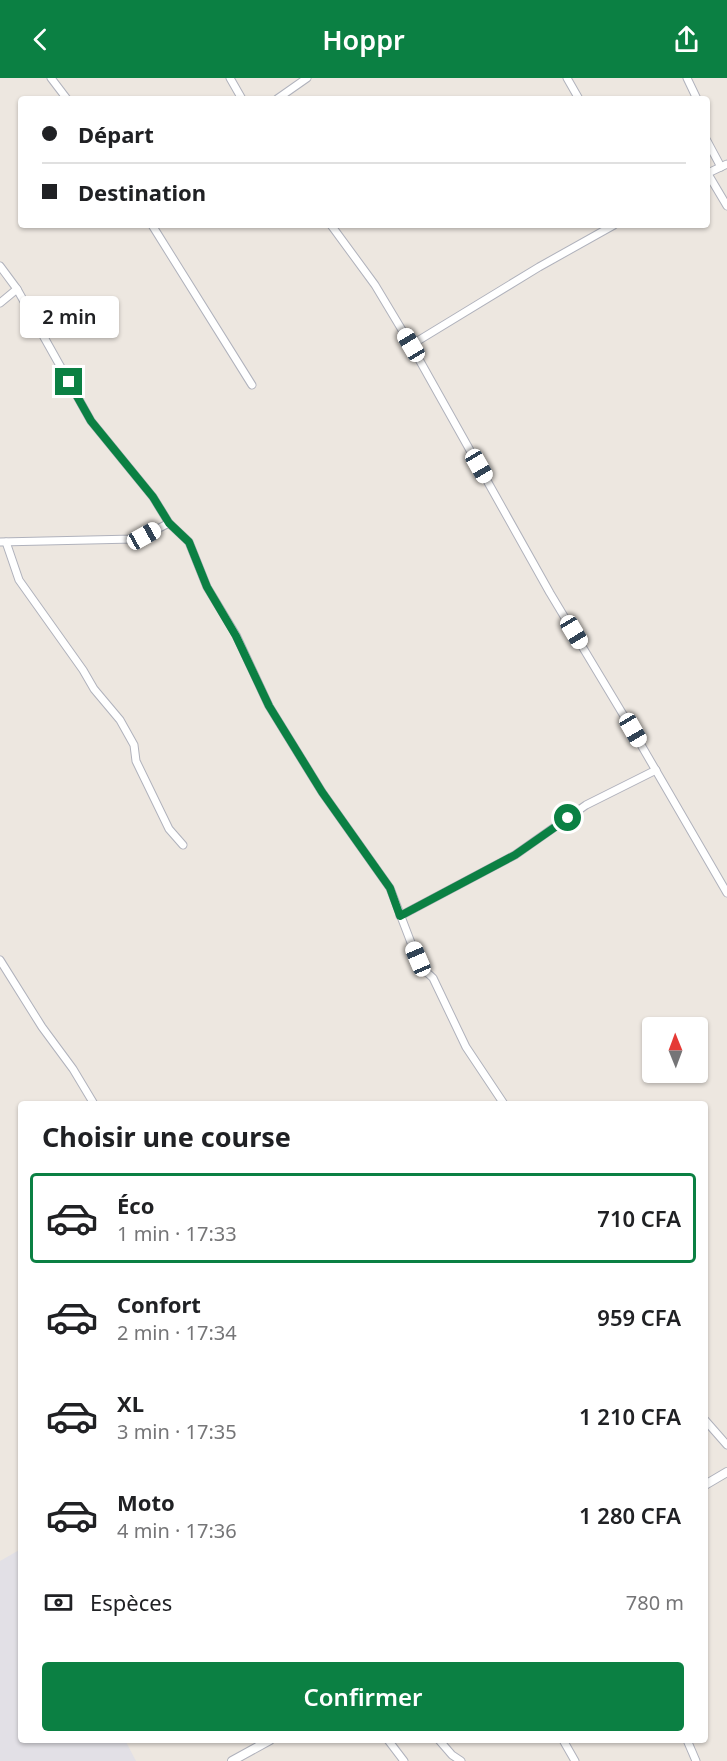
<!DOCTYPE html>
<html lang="fr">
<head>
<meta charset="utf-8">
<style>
  body { margin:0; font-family:"Noto Sans",sans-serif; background:#f2f2f2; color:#202124; height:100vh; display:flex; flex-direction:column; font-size:22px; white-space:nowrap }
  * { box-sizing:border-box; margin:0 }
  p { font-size:20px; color:#757577 }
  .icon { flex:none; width:33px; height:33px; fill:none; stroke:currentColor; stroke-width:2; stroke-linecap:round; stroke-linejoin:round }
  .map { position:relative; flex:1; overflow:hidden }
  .panel { position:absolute; left:18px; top:1023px; width:690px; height:642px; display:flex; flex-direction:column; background:#fff; border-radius:6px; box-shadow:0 2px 4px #0004 }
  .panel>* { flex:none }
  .guide { position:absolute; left:18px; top:18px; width:692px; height:132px; border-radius:6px; box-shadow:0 2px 4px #0004; display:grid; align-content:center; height:132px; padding:0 24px; background:#fff }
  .needle { width:39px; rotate:359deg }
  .fabs { position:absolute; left:642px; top:939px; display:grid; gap:12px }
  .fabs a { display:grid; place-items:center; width:66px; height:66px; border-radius:6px; background:#fff; box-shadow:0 2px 4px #0004; font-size:30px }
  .end { position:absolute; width:27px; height:27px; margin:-14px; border:8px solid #0b8043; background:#fff; box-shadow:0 0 0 3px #fff }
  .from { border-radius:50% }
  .bubble { position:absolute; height:42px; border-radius:6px; background:#fff; box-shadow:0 2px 4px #0004; font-size:20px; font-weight:600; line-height:42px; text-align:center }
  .car { position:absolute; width:18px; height:36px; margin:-18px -9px; border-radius:8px; box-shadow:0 0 4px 2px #0007; background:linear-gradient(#fff 24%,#345 0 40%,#fff 0 76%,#345 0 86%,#fff 0) }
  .guide b { display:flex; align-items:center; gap:21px; height:57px; font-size:22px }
  .guide b+b { border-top:2px solid #e0e0e0 }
  .guide i { width:15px; height:15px; background:#202124 }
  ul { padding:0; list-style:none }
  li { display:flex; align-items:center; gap:18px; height:90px; margin:0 12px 9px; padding:0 12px; border:3px solid transparent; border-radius:6px }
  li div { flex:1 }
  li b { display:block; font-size:22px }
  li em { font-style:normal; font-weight:600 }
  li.current { border-color:#0b8043 }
  li>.icon { width:54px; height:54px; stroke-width:1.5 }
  h2 { padding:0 24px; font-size:27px; line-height:72px }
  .pay { display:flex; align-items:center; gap:15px; height:66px; padding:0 24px; font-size:22px }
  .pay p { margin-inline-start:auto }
  .primary-button { display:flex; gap:12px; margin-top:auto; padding:12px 24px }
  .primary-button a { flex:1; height:69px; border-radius:6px; background:#0b8043; color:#fff; font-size:24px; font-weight:600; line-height:69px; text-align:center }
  header { display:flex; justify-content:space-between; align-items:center; height:78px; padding:0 24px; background:#0b8043; color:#fff; font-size:27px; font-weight:600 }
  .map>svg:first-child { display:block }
  .industrial { fill:#e2e0e6 }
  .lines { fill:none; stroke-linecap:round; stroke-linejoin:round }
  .minor-casing { stroke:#b0b2bc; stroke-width:9 }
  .tertiary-casing { stroke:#b0b2bc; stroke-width:10 }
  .minor { stroke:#fff; stroke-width:7 }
  .tertiary { stroke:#fff; stroke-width:8 }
  .route { stroke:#0b8043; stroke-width:8 }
</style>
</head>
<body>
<header><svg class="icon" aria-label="back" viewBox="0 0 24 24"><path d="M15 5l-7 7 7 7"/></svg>Hoppr<svg class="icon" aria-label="share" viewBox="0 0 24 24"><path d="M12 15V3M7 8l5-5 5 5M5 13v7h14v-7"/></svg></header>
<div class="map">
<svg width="727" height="1683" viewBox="0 0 727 1683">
  <rect width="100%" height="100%" fill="#ede7e0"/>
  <polygon class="industrial" points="21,1471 21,1662 125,1662 136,1683 0,1683 0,1483"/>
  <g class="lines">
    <defs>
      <g id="minor">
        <polyline points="51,0 67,21"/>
        <polyline points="230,0 242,21"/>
        <polyline points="567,0 579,21"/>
        <polyline points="687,0 697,21"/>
        <polyline points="277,21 307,0"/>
        <polyline points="706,61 721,89"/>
        <polyline points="706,96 727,86"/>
        <polyline points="708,96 727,128"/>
        <polyline points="152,147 252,307"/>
        <polyline points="331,147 375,207 411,267 550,515 633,653 727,815"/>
        <polyline points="0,188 17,211 91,343 153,419 169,445"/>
        <polyline points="0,225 17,211"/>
        <polyline points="411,267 539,189 614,147"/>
        <polyline points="0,464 134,461 144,458 169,445 189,464 207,509 236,557 269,628 322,714 390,810 420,888 433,900 466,969 504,1026"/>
        <polyline points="6,464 19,502 83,592 94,611 120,642 134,667 136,683 169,751 183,767"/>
        <polyline points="400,838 515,777 586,727 656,692"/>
        <polyline points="0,882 42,949 73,991 94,1026"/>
        <polyline points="705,1342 727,1367"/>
        <polyline points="388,1662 404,1683"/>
        <polyline points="439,1662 452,1677 461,1683"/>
        <polyline points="563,1662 575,1683"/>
        <polyline points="687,1662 696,1683"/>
      </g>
      <g id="tertiary">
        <polyline points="705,1407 727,1394"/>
        <polyline points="232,1683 270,1662"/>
      </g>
    </defs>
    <use href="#minor" class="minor-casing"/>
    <use href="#tertiary" class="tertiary-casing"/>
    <use href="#minor" class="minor"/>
    <use href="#tertiary" class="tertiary"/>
  </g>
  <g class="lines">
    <polyline class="route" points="69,304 91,343 153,419 169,445 189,464 207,509 236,558 269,628 322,714 390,810 400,838 515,777 568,740"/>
  </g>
</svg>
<div class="fabs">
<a><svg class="needle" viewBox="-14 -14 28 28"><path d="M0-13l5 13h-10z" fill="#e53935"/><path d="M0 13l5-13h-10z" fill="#757577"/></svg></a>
</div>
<i class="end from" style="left:568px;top:740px"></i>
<i class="end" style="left:69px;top:304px"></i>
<div class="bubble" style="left:20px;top:218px;width:99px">2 min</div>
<i class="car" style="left:411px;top:267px;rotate:329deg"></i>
<i class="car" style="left:479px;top:388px;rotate:150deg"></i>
<i class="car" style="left:144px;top:458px;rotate:61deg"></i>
<i class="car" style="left:574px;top:554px;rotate:149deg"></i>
<i class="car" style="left:633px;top:652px;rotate:150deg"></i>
<i class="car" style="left:418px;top:881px;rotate:337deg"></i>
<div class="guide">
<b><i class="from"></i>Départ</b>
<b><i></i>Destination</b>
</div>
<section class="panel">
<h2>Choisir une course</h2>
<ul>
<li class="current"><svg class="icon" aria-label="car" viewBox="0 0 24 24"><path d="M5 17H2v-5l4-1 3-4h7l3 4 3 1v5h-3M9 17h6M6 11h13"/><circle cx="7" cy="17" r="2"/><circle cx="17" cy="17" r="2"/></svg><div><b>Éco</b><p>1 min · 17:33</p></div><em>710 CFA</em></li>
<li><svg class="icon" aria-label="car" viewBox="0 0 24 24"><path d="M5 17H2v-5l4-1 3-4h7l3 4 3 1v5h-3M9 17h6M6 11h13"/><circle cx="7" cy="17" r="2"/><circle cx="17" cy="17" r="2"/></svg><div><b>Confort</b><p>2 min · 17:34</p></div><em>959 CFA</em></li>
<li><svg class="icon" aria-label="car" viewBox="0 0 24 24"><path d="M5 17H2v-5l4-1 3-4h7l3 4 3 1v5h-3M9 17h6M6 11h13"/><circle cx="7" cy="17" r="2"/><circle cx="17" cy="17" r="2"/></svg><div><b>XL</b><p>3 min · 17:35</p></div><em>1 210 CFA</em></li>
<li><svg class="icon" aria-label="car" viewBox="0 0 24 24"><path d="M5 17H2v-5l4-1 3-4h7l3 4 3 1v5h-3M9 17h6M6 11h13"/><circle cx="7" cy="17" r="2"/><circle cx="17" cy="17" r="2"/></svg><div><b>Moto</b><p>4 min · 17:36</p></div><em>1 280 CFA</em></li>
</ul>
<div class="pay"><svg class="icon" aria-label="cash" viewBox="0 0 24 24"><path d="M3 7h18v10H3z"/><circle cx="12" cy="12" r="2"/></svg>Espèces<p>780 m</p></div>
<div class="primary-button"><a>Confirmer</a></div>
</section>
</div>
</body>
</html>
